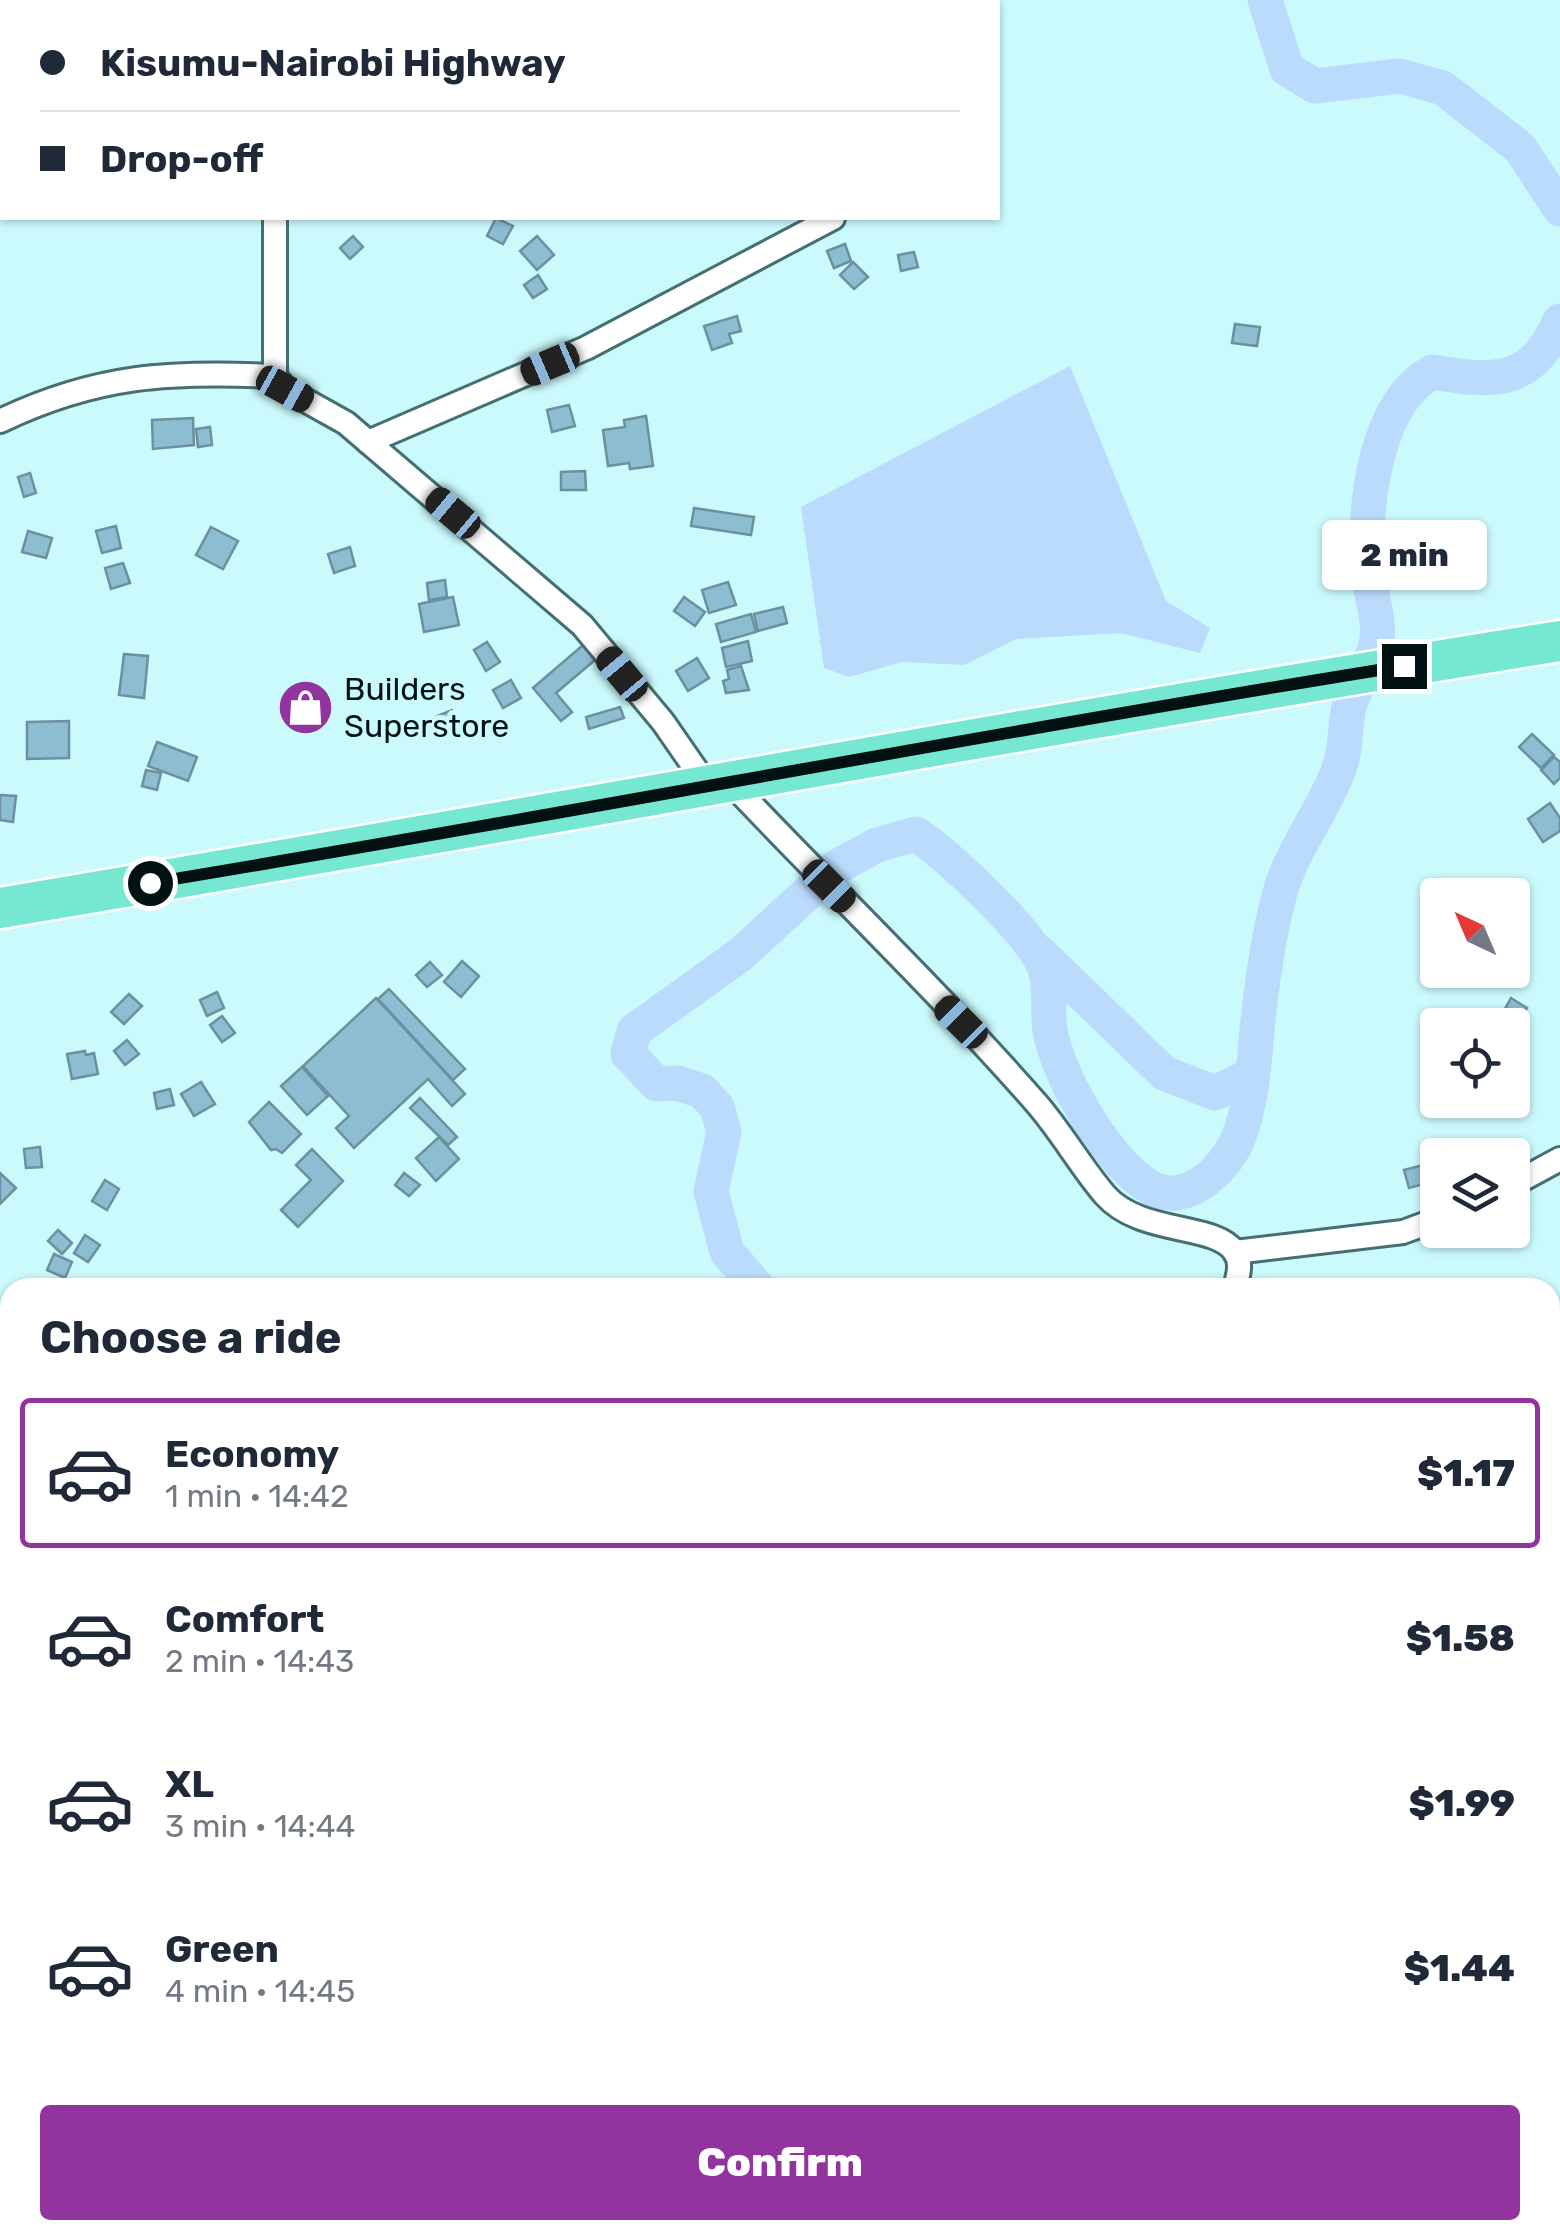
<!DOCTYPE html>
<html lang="en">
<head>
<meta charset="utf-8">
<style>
  body { margin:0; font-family:Rubik,sans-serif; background:#f6f6f7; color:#1f2937; height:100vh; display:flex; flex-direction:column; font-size:38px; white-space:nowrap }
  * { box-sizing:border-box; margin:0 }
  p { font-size:32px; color:#747a83 }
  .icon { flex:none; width:55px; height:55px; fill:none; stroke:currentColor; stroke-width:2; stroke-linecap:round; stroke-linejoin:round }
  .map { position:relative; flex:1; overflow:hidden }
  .side { position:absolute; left:0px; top:1278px; width:1560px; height:962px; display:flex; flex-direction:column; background:#fff; border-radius:30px 30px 0 0; box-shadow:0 2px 8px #0004 }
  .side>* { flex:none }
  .top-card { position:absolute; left:0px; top:0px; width:1000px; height:220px; box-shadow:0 2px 8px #0004; display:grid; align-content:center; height:220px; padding:0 40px; background:#fff }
  .needle { width:65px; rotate:316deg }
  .fabs { position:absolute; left:1420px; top:878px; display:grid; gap:20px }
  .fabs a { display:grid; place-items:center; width:110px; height:110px; border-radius:10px; background:#fff; box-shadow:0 2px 8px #0004; font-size:50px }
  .end { position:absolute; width:45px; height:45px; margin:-22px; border:12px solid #021112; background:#fff; box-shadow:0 0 0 5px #fff }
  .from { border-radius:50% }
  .bubble { position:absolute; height:70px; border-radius:10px; background:#fff; box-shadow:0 2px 8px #0004; font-size:32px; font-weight:800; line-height:70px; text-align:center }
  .car { position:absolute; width:30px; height:60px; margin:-30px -15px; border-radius:12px; box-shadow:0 0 8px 2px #0007; background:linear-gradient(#222 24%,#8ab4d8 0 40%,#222 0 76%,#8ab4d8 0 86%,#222 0) }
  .top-card b { display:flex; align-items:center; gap:35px; height:95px; font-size:38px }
  .top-card b+b { border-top:2px solid #e0e1e3 }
  .top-card i { width:25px; height:25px; background:#1f2937 }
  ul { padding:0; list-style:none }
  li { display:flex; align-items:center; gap:30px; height:150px; margin:0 20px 15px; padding:0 20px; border:5px solid transparent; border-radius:10px }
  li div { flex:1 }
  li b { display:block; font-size:38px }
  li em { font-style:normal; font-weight:800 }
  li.active { border-color:#92349e }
  li>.icon { width:90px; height:90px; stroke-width:1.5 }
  h2 { padding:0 40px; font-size:45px; line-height:120px }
  .button { display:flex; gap:20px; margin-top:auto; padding:20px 40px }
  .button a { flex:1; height:115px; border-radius:10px; background:#92349e; color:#fff; font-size:40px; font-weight:800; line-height:115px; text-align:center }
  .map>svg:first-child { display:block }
  .green { fill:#c9e8d1 }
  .water { fill:#bbdbfd }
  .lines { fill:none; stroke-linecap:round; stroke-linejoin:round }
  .river { stroke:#bbdbfd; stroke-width:35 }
  .building { fill:#8dbdd1; stroke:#6b90a0; stroke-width:2.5 }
  .minor-casing { stroke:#457073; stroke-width:28 }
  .trunk-casing { stroke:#fff; stroke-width:45 }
  .minor { stroke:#fff; stroke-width:22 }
  .trunk { stroke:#76e8d2; stroke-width:40 }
  .route { stroke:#021112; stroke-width:12 }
  .labels { text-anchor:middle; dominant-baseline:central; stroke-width:10; stroke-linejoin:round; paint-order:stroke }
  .poi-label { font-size:32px; fill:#021112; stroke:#cbfafd; text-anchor:start }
</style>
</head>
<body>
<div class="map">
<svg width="1560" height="2239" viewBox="0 0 1560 2239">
  <rect width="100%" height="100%" fill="#cbfafd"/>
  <polygon class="green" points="0,1527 10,1538 10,1715 0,1711"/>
  <polygon class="water" points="1070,366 1166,601 1210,628 1200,653 1121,633 1016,639 964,665 902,662 849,677 824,668 801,507"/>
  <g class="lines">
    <g class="river">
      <polyline points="1265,0 1287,69 1315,86 1400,76 1443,88 1520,148 1560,209"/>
      <polyline points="1040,953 1164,1073 1215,1093 1252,1075"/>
      <path d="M758,1288L727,1252L711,1191L724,1132L717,1107L702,1091L677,1083L657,1084L628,1054L634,1031L740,955L836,867L877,845L916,834C947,854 1034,935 1045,969C1052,990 1046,1015 1051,1036C1063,1084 1106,1159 1148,1186C1183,1209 1223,1172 1237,1141C1251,1108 1254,1066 1257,1030C1262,983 1268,935 1281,889C1294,846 1325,809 1340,766C1347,747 1344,727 1349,707C1355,686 1370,666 1376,645C1382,621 1368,588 1367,563C1365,503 1375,403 1432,372C1493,382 1531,386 1560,321"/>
      <polyline points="0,1865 10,1859"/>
      <polyline points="0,1983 10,1986"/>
      <polyline points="0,2130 10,2127"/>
    </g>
  </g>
  <g class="building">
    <polygon points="496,218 513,226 503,244 487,236"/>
    <polygon points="353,236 363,247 350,259 340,248"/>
    <polygon points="537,236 554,255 537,270 520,251"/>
    <polygon points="845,244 851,261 834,268 827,251"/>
    <polygon points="914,252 918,267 901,271 898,255"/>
    <polygon points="853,262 868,277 854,289 840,275"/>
    <polygon points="538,275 547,289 533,298 524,285"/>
    <polygon points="737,316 741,331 729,334 732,343 712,350 704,326"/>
    <polygon points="1235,324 1260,327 1257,346 1232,343"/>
    <polygon points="569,405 575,426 552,432 547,410"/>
    <polygon points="646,416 653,466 630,469 629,463 608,466 603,430 625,427 624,420"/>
    <polygon points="193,418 194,445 153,449 152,420"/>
    <polygon points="210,427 212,445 198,447 196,429"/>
    <polygon points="585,471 586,490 561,490 561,472"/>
    <polygon points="30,473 36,493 24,497 18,477"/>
    <polygon points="694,508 754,517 751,535 691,526"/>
    <polygon points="116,526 121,548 102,553 96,531"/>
    <polygon points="211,527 238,541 223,569 196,555"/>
    <polygon points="28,531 52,538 46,558 22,552"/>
    <polygon points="350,547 355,566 334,573 328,554"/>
    <polygon points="123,563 130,583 111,589 105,568"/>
    <polygon points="445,580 447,597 429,600 427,583"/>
    <polygon points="728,582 736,605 709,613 702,590"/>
    <polygon points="453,597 459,625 424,632 419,604"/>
    <polygon points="684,597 705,612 695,626 674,611"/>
    <polygon points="783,607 787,623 758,631 754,614"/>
    <polygon points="751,614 756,632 721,642 716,624"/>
    <polygon points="748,641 752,661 726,667 722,648"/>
    <polygon points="487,642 500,662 486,671 474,650"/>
    <polygon points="583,645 595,660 556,693 572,712 561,721 533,688"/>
    <polygon points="124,654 148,656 144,698 119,695"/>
    <polygon points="697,658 709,678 688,691 676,671"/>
    <polygon points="741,666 749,690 726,693 723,681 729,679 727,670"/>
    <polygon points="511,680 521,698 503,708 493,690"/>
    <polygon points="620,707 624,718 589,729 586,717"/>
    <polygon points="452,710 460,728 438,738 430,719"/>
    <polygon points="69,721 69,758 27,759 27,722"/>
    <polygon points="1532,734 1554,755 1541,768 1519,747"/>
    <polygon points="157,742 197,757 188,781 148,766"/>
    <polygon points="1554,757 1560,762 1560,778 1554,784 1541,770"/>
    <polygon points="146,770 161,773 157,790 142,786"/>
    <polygon points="0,795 16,796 13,822 0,820"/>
    <polygon points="1550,803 1560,818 1560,831 1543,842 1528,819"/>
    <polygon points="462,961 479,976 461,997 444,982"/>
    <polygon points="430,962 442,975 427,987 416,975"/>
    <polygon points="1512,965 1523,968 1517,987 1502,982"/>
    <polygon points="389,989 465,1069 453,1080 378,999"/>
    <polygon points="217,992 224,1008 207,1016 200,1000"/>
    <polygon points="129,994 142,1006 124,1024 111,1012"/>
    <polygon points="376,998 465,1094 452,1106 428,1079 354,1148 336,1128 349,1116 303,1066"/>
    <polygon points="1511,998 1527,1008 1517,1025 1501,1016"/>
    <polygon points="222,1016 235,1033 222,1042 210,1025"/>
    <polygon points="127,1040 139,1054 125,1065 114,1051"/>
    <polygon points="85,1051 86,1055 94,1053 98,1074 72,1079 67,1054"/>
    <polygon points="302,1067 328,1096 307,1115 281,1086"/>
    <polygon points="201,1082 215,1104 194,1116 181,1094"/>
    <polygon points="170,1089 174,1105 157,1109 154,1093"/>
    <polygon points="420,1098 457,1137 448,1145 410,1108"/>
    <polygon points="269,1102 301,1134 282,1153 276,1149 271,1150 249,1122"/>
    <polygon points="439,1137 459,1159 436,1181 416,1158"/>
    <polygon points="40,1147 42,1167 26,1168 24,1149"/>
    <polygon points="312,1149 343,1181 298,1227 281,1210 311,1180 296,1165"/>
    <polygon points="1435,1162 1438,1180 1409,1188 1404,1170"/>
    <polygon points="0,1173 16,1188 0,1204"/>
    <polygon points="404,1173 420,1185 409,1196 395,1185"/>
    <polygon points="105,1180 119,1189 107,1210 92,1201"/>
    <polygon points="58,1230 72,1243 62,1254 48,1241"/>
    <polygon points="85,1235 100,1245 88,1262 74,1253"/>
    <polygon points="54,1254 72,1262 65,1278 47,1270"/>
  </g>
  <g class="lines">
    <defs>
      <g id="minor">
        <polyline points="225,0 226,2"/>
        <polyline points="23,2 27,0"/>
        <polyline points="506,2 508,0"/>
        <polyline points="0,18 2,16"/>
        <polyline points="275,376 275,218"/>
        <path d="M0,421C96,375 170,371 275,376L285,389L346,423L582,625L663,722L706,784"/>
        <polyline points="368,442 586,348 833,218"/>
        <path d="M728,780C830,888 939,992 1037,1104C1062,1133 1081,1167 1105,1195C1140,1235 1214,1223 1234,1251C1243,1263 1238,1275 1235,1288"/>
        <polyline points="1512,1185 1560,1159"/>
        <polyline points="1235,1252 1403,1232 1438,1219"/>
        <polyline points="1550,1674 1560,1681"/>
        <polyline points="1063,2230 1064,2239"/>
        <polyline points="944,2239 948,2230"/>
      </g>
      <path id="trunk" d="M0,908C520,821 1039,724 1560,641"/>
    </defs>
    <use href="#minor" class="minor-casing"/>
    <use href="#trunk" class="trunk-casing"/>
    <use href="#minor" class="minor"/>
    <use href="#trunk" class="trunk"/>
  </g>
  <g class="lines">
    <path class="route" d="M150,883C569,814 985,733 1404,666"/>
  </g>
  <defs>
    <symbol id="shop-disc" viewBox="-11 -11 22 22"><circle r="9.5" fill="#92349e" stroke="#cbfafd"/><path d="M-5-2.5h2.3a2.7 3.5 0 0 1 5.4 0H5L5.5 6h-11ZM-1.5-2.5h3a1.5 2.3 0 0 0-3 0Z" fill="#fff"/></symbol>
  </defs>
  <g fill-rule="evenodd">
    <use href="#shop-disc" x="274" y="676" width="63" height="63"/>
  </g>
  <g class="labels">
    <g class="poi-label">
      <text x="344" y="689">Builders<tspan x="344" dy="37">Superstore</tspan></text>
    </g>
  </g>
</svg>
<div class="fabs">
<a><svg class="needle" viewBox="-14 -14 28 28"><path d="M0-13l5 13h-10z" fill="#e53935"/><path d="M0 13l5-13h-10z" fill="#747a83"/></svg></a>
<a><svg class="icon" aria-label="locate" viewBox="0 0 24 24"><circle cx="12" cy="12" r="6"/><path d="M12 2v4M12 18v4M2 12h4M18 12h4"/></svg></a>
<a><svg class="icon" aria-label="layers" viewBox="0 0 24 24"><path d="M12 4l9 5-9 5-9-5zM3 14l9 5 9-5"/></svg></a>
</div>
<i class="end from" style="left:150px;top:883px"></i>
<i class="end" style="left:1404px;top:666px"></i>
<div class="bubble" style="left:1322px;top:520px;width:165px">2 min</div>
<i class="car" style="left:550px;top:364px;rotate:247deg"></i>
<i class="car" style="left:285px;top:389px;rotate:119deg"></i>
<i class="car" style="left:453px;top:513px;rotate:310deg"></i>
<i class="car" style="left:622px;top:674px;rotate:320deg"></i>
<i class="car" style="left:829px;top:886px;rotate:135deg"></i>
<i class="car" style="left:961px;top:1022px;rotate:315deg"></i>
<div class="top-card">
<b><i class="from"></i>Kisumu-Nairobi Highway</b>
<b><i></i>Drop-off</b>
</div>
<section class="side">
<h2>Choose a ride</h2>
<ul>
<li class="active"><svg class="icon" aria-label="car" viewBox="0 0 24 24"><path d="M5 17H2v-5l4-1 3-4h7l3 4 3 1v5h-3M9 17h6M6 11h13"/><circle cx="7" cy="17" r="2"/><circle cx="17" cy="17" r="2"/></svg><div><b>Economy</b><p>1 min · 14:42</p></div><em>$1.17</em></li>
<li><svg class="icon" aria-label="car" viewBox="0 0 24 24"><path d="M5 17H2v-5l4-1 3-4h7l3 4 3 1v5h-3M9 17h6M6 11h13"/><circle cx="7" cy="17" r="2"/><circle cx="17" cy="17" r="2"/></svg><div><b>Comfort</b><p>2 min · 14:43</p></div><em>$1.58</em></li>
<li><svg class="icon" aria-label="car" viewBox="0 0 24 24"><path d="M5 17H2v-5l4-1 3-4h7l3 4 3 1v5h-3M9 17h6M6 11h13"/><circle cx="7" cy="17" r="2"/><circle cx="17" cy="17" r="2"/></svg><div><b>XL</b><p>3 min · 14:44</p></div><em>$1.99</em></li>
<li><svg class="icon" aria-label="car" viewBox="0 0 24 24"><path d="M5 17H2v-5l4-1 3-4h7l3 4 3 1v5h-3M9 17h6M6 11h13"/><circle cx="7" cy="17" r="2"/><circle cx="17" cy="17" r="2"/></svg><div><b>Green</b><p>4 min · 14:45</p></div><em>$1.44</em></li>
</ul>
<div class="button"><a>Confirm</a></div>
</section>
</div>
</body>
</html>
